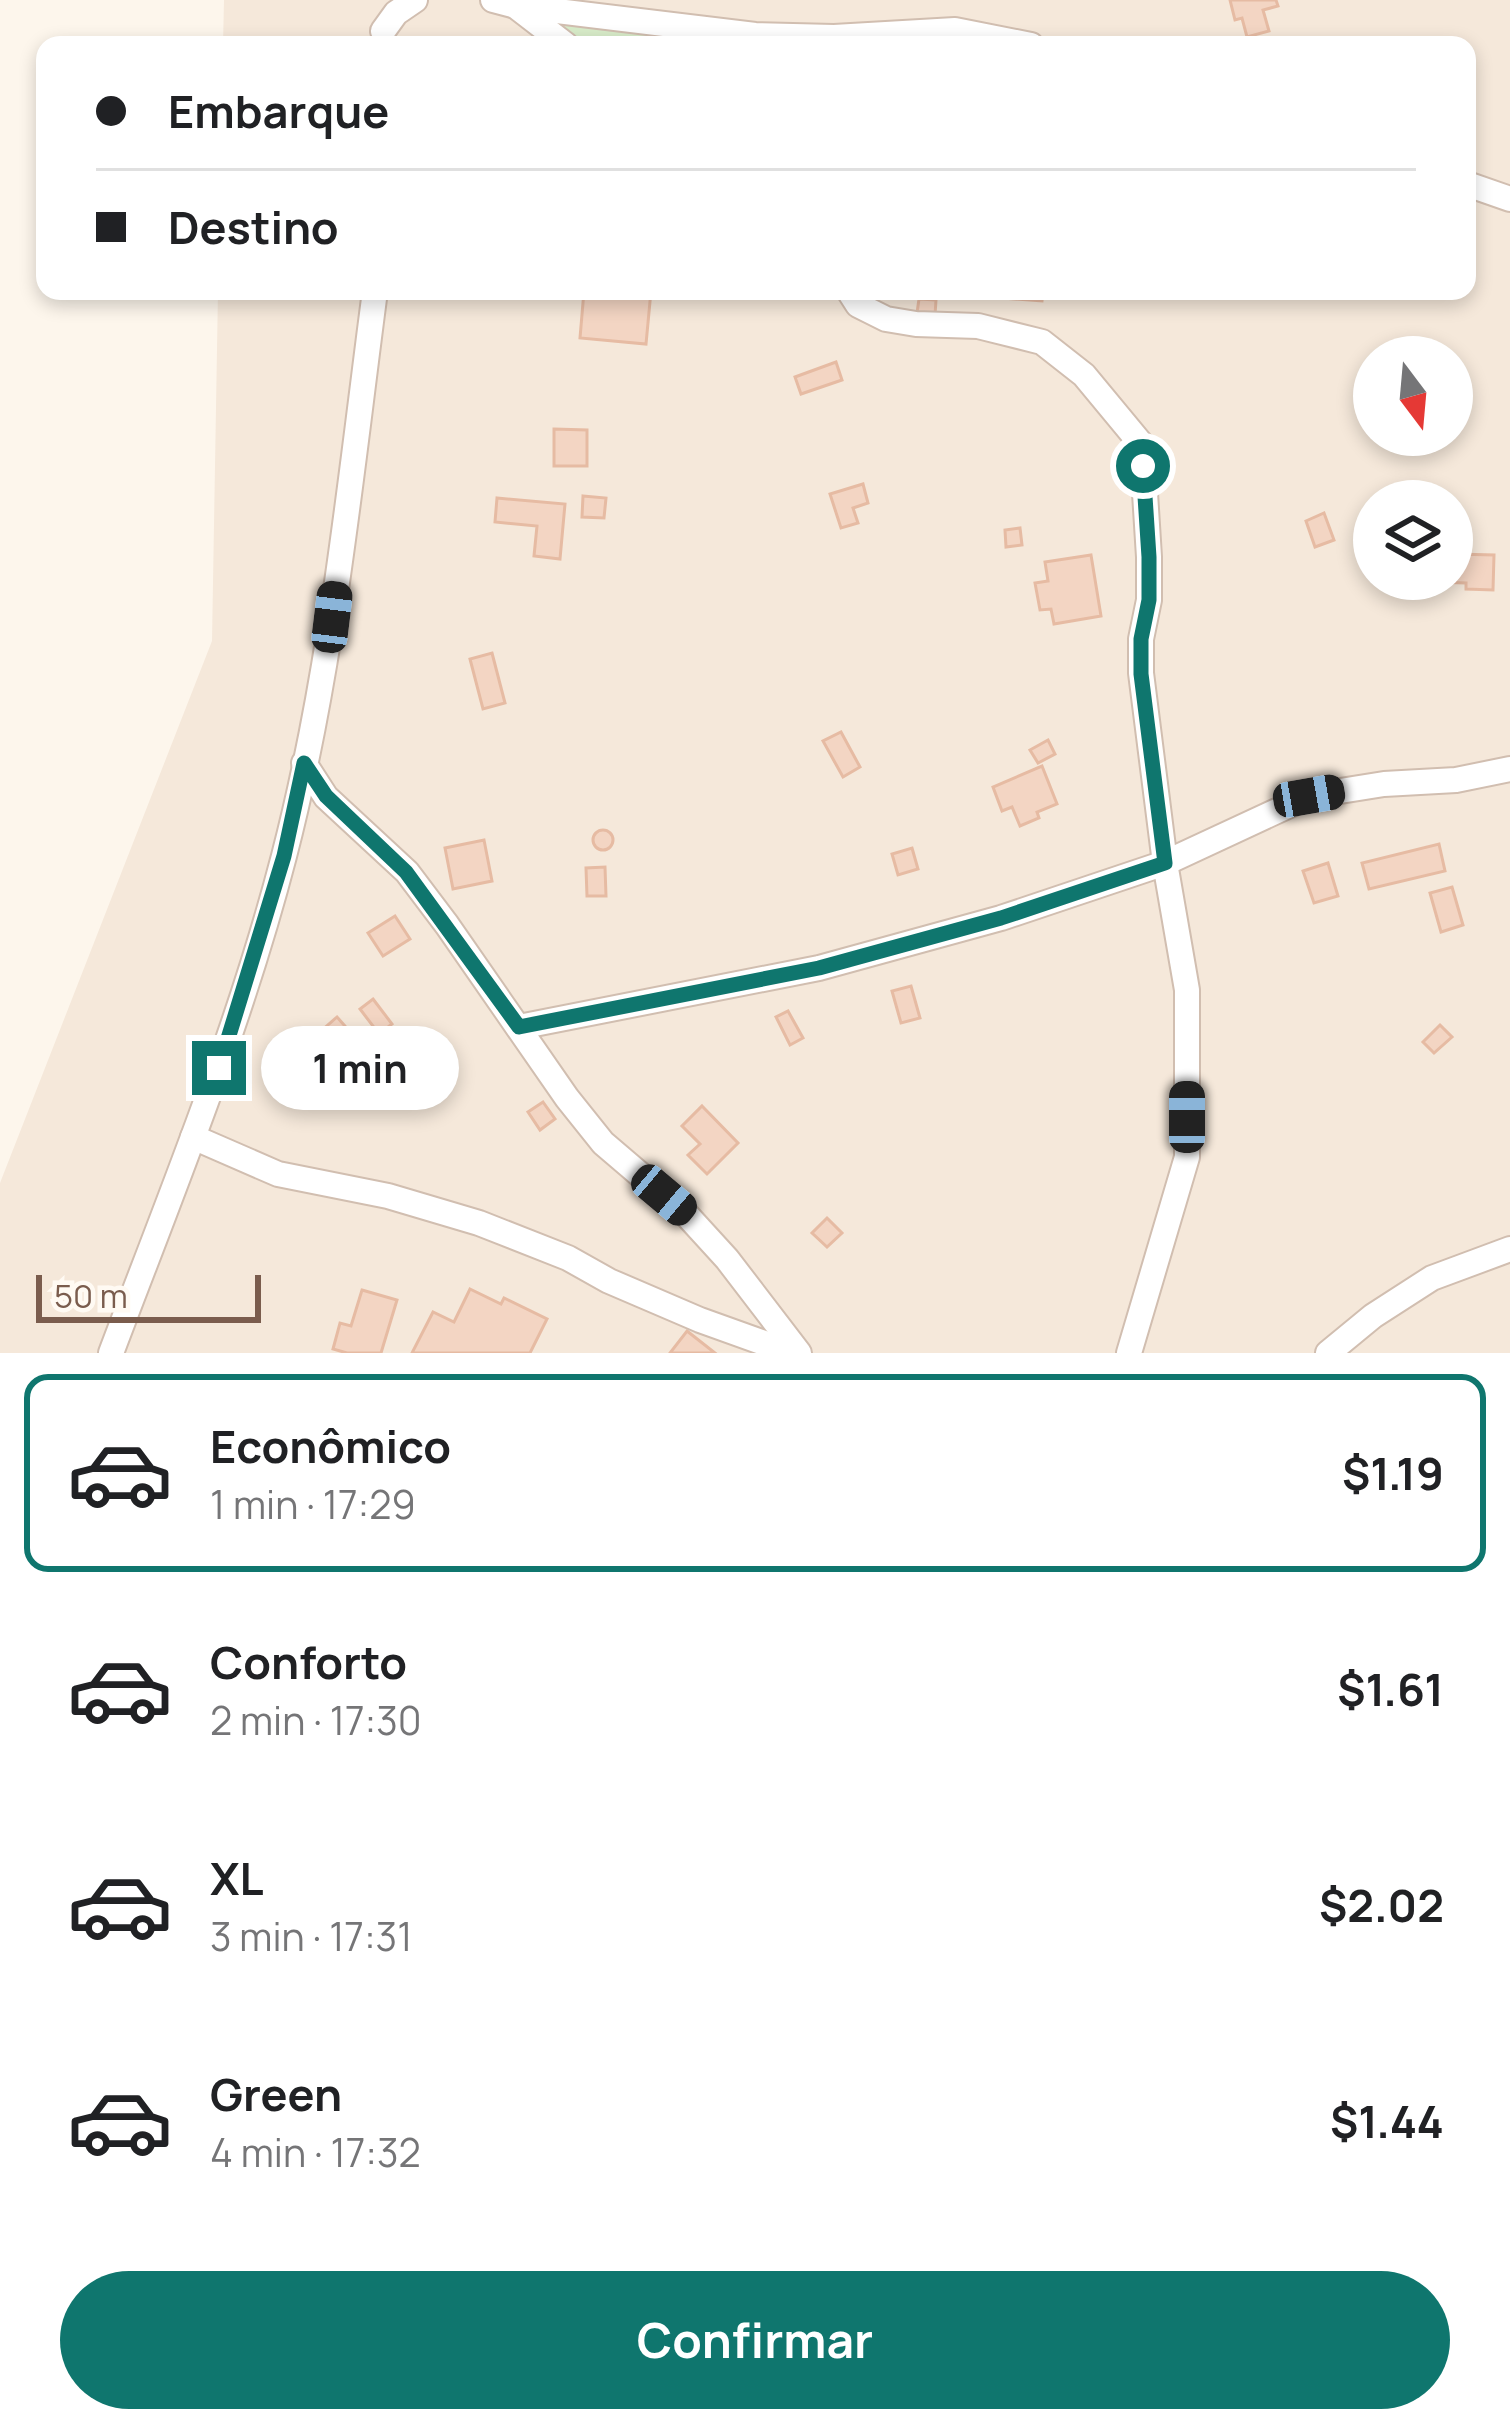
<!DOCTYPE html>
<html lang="pt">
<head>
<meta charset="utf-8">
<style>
  body { margin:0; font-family:Manrope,sans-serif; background:#f2f2f2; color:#202124; height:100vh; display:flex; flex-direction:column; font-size:45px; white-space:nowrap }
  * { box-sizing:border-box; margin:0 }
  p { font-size:39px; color:#757577 }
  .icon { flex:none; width:66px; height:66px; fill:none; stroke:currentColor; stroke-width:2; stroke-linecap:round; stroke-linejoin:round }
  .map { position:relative; height:1353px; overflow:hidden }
  .sheet { display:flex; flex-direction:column; background:#fff; flex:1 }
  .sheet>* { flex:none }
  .guide { position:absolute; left:36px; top:36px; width:1440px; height:264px; border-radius:24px; box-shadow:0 6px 18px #0003; display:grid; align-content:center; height:264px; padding:0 60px; background:#fff }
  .needle { width:78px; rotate:164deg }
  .controls { position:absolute; left:1353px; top:336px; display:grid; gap:24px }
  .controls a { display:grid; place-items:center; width:120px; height:120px; border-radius:50%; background:#fff; box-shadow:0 6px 18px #0003; font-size:60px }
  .scale { position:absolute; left:36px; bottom:30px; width:225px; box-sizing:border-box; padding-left:12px; border:6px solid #7a5c4d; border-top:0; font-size:33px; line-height:42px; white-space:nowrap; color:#7a5c4d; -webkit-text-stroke:9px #fffaf3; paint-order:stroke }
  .end { position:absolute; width:54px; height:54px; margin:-27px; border:15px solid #0f766e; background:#fff; box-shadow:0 0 0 6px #fff }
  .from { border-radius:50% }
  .bubble { position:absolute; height:84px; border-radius:42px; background:#fff; box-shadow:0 6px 18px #0003; font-size:39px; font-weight:700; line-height:84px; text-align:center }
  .car { position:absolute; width:36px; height:72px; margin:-36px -18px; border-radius:15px; box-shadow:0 0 9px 3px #0007; background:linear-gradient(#222 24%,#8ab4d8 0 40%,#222 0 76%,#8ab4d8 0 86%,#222 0) }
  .guide b { display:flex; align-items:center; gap:42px; height:114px; font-size:45px }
  .guide b+b { border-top:3px solid #e0e0e0 }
  .guide i { width:30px; height:30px; background:#202124 }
  ul { padding:21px 0 0; list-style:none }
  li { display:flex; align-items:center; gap:36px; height:198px; margin:0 24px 18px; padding:0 36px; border:6px solid transparent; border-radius:24px }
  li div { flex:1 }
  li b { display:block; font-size:45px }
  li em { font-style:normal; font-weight:700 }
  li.current { border-color:#0f766e }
  li>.icon { width:108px; height:108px; stroke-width:1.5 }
  .cta { display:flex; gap:24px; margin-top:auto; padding:24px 60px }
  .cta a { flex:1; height:138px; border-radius:72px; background:#0f766e; color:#fff; font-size:48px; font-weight:700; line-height:138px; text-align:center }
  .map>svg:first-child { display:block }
  .residential { fill:#f5e8da; fill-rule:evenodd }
  .garden { fill:#d8ecc9 }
  .building { fill:#f3d5c3; stroke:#e6bba3; stroke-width:3 }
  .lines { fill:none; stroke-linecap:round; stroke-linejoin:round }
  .minor-casing { stroke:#d1beb0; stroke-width:28 }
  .minor { stroke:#fff; stroke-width:24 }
  .route { stroke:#0f766e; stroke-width:15 }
</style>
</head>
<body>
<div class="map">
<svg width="1510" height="1353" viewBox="0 0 1510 1353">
  <rect width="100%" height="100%" fill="#fdf6ec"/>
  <path class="residential" d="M224,0H1510V1353H0V1183L212,641L218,291H1467V45H223ZM1374,357H1452V435H1374ZM1374,501H1452V579H1374Z"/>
  <polygon class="garden" points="541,13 887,45 539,45"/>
  <g class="building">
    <polygon points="1230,0 1276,0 1278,6 1263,10 1269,31 1247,37 1242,18 1235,20"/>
    <polygon points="584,291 651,291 646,344 580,338"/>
    <polygon points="990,291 1043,291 1042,301 990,297"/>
    <polygon points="919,299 936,300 935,315 917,313"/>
    <polygon points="836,362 842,380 801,394 795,377"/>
    <polygon points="554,429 587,430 587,466 554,466"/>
    <polygon points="863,484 868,503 853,508 858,523 841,528 830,494"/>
    <polygon points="583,496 606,498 604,518 582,517"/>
    <polygon points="497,498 565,504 560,559 534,556 537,526 495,522"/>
    <polygon points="1324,513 1334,540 1315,547 1306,521"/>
    <polygon points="1020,528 1022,545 1006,547 1005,530"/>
    <polygon points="1452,545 1455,545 1455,554 1494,555 1493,590 1466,589 1466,583 1434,582 1434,579 1452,579"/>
    <polygon points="1091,555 1101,616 1054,624 1051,609 1040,610 1035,583 1048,581 1045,562"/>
    <polygon points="492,653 505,703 483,709 470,659"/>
    <polygon points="841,732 860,767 843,777 823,741"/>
    <polygon points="1048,740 1055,754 1038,763 1030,750"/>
    <polygon points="1042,766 1057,804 1037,812 1039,818 1020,826 1012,807 1002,811 993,787"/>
    <circle cx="603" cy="840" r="10"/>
    <polygon points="484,840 492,881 453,889 445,848"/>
    <polygon points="1439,844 1445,871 1369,889 1362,863"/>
    <polygon points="912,848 918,869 898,875 892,854"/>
    <polygon points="1328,863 1338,896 1314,903 1303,871"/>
    <polygon points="605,867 606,896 587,896 586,868"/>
    <polygon points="1452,887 1463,925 1441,932 1430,893"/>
    <polygon points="395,916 410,939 383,956 368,933"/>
    <polygon points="911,986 920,1018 901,1023 892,991"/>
    <polygon points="373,999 392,1024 379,1034 360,1009"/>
    <polygon points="788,1011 803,1038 790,1045 776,1017"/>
    <polygon points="337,1017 373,1058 339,1088 303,1047"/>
    <polygon points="1440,1025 1452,1037 1434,1053 1423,1042"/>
    <polygon points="438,1036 442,1053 423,1057 420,1040"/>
    <polygon points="411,1056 416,1075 393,1081 388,1063"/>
    <polygon points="543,1102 555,1119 540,1130 528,1112"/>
    <polygon points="702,1106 738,1143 707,1174 688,1155 700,1144 682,1126"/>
    <polygon points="827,1218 842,1233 827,1247 812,1233"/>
    <polygon points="470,1289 501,1304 504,1298 547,1319 530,1353 412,1353 433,1312 454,1322"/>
    <polygon points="362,1290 397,1300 381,1353 347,1353 333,1349 340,1323 351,1326"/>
    <polygon points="687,1331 715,1353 670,1353"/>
  </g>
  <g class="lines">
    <defs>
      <g id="minor">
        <polyline points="493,0 516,6 755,35 834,37 955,30 1031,45"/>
        <polyline points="518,8 566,45"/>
        <polyline points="383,31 396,13 415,0"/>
        <polyline points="1467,184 1510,199"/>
        <polyline points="849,291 858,305 886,319 916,324 978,326 1042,342 1084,375 1142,445 1149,557 1149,600 1141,639 1141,673 1165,863 1187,990 1187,1157 1129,1353"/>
        <polyline points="304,763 326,797 407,872 447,925 567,1098 603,1143 685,1213 727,1259 799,1353"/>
        <polyline points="519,1027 819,968 1001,918 1165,863 1309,796 1384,784 1456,780 1510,769"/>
        <polyline points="193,1137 278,1174 388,1196 479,1223 568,1258 609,1281 700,1320 792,1353"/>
        <path d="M111,1353C173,1189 240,1026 284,856C332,671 350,480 375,291"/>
        <polyline points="1328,1353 1373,1316 1432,1278 1510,1249"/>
      </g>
    </defs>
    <use href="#minor" class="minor-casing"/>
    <use href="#minor" class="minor"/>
  </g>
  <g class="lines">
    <polyline class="route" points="219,1068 284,856 304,763 326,796 406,872 519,1027 819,968 1001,918 1165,863 1141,674 1141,639 1149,600 1149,557 1143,466"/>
  </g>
</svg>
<div class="controls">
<a><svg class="needle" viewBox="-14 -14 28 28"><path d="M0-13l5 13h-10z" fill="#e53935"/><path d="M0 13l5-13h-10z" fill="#757577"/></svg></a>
<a><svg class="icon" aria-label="layers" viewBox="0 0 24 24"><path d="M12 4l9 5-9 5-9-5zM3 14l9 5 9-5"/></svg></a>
</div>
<div class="scale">50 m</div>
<i class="end from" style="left:1143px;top:466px"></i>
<i class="end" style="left:219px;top:1068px"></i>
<div class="bubble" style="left:261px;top:1026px;width:198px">1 min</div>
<i class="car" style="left:332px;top:617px;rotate:7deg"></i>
<i class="car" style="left:1309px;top:796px;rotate:80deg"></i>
<i class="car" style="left:1187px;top:1117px;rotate:0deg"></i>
<i class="car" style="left:664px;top:1195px;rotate:130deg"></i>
<div class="guide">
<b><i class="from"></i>Embarque</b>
<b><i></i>Destino</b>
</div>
</div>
<section class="sheet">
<ul>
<li class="current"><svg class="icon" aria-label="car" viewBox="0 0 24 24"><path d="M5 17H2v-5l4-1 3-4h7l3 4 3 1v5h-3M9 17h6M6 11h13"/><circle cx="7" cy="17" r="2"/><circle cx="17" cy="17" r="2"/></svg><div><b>Econômico</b><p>1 min · 17:29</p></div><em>$1.19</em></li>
<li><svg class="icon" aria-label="car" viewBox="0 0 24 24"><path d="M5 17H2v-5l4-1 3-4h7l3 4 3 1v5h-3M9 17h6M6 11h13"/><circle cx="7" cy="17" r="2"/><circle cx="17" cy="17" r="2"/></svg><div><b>Conforto</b><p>2 min · 17:30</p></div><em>$1.61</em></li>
<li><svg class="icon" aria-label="car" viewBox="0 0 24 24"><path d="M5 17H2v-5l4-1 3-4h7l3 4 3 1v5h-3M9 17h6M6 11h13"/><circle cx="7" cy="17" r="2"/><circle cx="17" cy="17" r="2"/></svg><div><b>XL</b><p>3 min · 17:31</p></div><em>$2.02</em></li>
<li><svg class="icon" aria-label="car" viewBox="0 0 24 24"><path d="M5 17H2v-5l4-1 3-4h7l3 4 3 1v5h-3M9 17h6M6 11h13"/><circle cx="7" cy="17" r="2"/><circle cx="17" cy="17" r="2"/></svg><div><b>Green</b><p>4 min · 17:32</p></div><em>$1.44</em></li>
</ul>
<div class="cta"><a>Confirmar</a></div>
</section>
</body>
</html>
